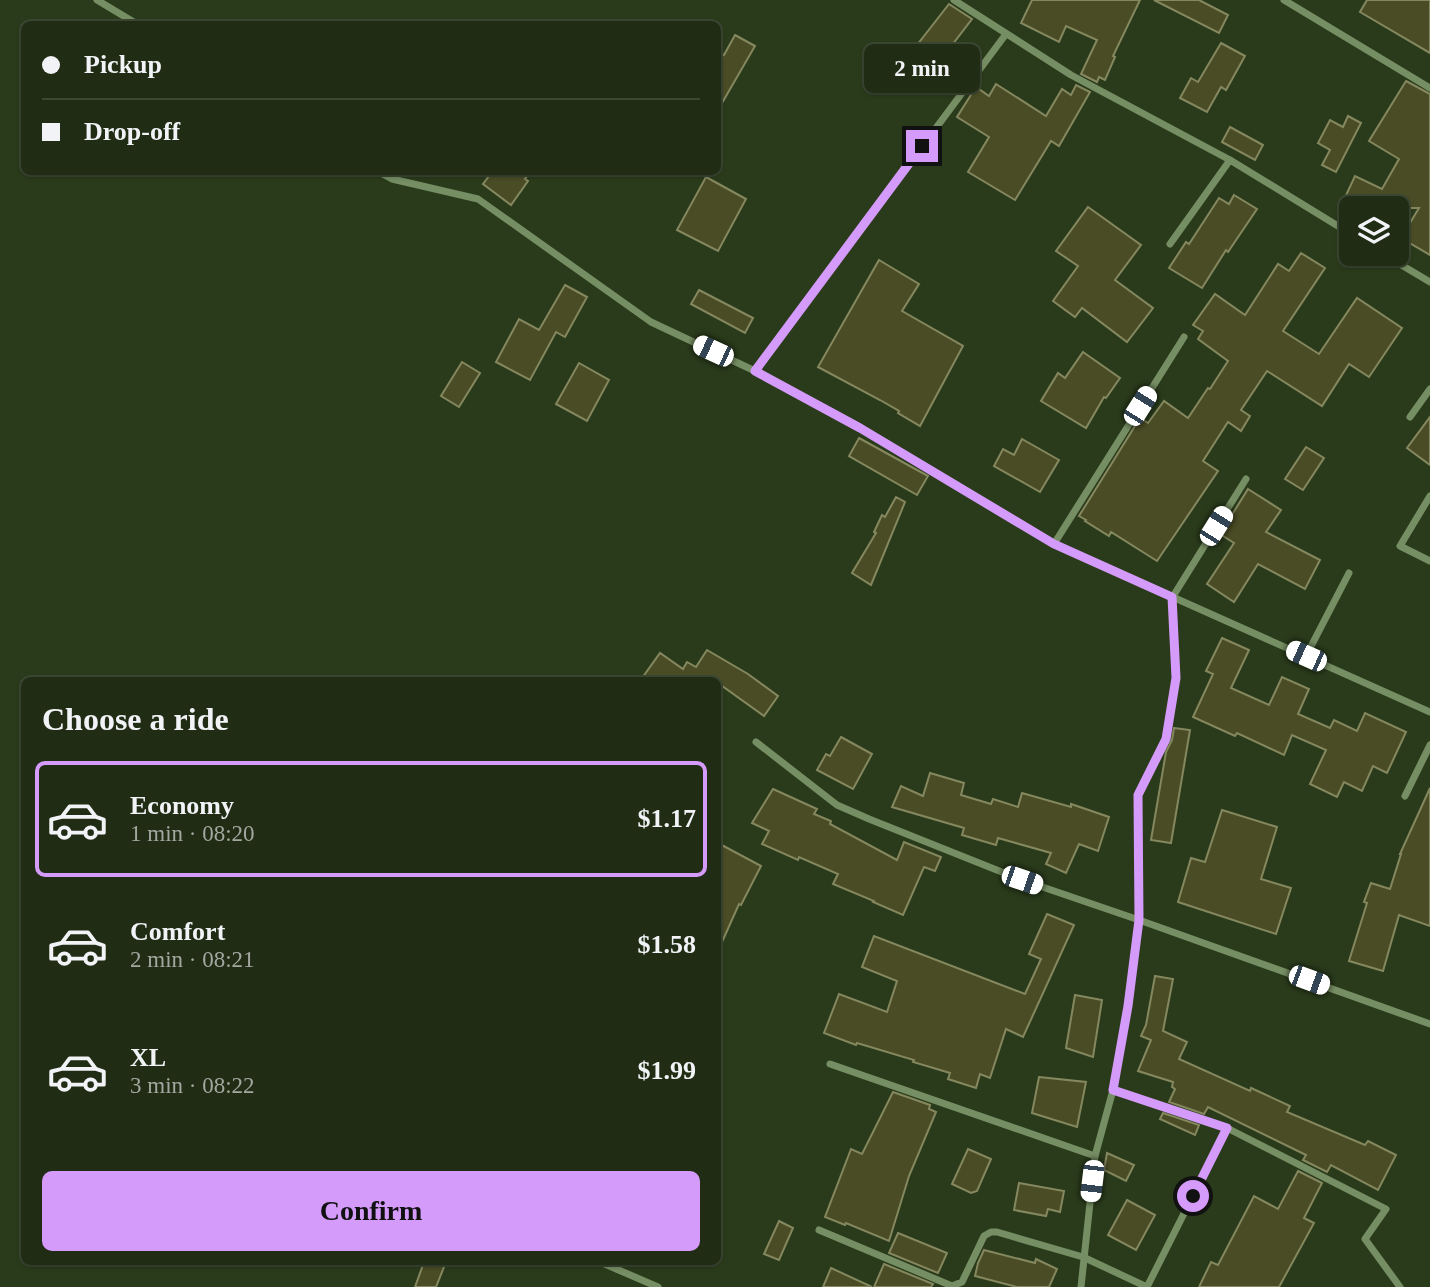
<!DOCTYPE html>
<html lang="en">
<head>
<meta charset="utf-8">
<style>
  body { margin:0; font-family:"Times New Roman",serif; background:#2d3822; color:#f1f3f6; height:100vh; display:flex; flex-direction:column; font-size:26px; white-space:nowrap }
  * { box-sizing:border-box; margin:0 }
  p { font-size:23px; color:#a2a7a0 }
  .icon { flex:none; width:38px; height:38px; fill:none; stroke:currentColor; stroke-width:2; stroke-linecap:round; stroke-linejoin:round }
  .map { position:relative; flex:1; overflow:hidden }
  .sheet { position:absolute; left:21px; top:677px; width:700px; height:588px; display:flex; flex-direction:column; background:#202c14; border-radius:10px; box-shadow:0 2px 5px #0004,0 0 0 2px #3d4834 }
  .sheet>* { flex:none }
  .guide { position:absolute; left:21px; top:21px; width:700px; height:154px; border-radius:10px; box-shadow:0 2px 5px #0004,0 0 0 2px #3d4834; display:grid; align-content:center; height:154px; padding:0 21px; background:#202c14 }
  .tools { position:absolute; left:1339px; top:196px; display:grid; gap:14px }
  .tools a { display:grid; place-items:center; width:70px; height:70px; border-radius:10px; background:#202c14; box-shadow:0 2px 5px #0004,0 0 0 2px #3d4834; font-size:35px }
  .end { position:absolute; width:32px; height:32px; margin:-16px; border:9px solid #d59bfa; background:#111; box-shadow:0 0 0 4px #111 }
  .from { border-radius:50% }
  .bubble { position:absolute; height:49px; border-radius:10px; background:#202c14; box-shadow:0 2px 5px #0004,0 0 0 2px #3d4834; font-size:23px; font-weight:600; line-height:49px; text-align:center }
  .car { position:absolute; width:21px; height:42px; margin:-21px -10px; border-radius:9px; box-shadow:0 0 5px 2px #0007; background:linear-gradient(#fff 24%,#345 0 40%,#fff 0 76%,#345 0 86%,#fff 0) }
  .guide b { display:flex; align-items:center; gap:24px; height:66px; font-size:26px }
  .guide b+b { border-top:2px solid #3d4834 }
  .guide i { width:18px; height:18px; background:#f1f3f6 }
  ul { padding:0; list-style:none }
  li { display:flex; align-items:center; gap:21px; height:116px; margin:0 14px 10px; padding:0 7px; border:4px solid transparent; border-radius:10px }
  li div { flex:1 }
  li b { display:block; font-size:26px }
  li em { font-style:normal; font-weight:600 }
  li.selected { border-color:#d59bfa }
  li>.icon { width:63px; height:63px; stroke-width:1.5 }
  h2 { padding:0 21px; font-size:32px; line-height:84px }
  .primary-button { display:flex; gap:14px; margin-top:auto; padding:14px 21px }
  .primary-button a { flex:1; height:80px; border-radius:10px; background:#d59bfa; color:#111; font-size:28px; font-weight:600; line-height:80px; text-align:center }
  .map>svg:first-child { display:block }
  .building { fill:#4a4c25; stroke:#85885f; stroke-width:2 }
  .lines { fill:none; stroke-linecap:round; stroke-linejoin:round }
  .street { stroke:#768e63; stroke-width:7 }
  .route { stroke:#d59bfa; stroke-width:9 }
</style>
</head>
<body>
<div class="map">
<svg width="1430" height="1287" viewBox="0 0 1430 1287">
  <rect width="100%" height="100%" fill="#2a3b1b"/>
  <g class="building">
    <polygon points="1032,0 1140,0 1113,56 1115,57 1105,80 1099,77 1097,82 1081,74 1097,40 1066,26 1059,42 1021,23"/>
    <polygon points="1154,0 1199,0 1228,15 1219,33"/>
    <polygon points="1367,0 1430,0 1430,53 1360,12"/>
    <polygon points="949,4 972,19 932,71 910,54"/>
    <polygon points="735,35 755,46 718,110 718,51 724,55"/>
    <polygon points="1221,43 1245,56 1226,90 1221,87 1207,112 1180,98 1191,78 1198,82"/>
    <polygon points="1406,81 1430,94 1430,255 1401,238 1419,208 1340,208 1355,176 1382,189 1399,159 1369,141"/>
    <polygon points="996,84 1046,116 1062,89 1071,95 1076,85 1090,92 1059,146 1051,141 1015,200 968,172 989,137 957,117 976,87 989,96"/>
    <polygon points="1348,116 1361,123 1336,172 1322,165 1330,150 1318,143 1330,120 1343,127"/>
    <polygon points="1230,127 1263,145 1255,160 1222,142"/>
    <polygon points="492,172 530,172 525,179 528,181 511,205 483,184"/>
    <polygon points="706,177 746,199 718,251 677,230"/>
    <polygon points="1234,195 1257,209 1228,252 1226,250 1202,288 1169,268 1186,242 1189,244 1219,198 1229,204"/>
    <polygon points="1088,207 1141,245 1115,280 1153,308 1127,342 1082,308 1075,317 1053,301 1078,266 1056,251"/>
    <polygon points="1301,253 1325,268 1283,331 1319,354 1357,298 1402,328 1369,377 1349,364 1322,406 1267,371 1241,410 1250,416 1241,431 1228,422 1203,461 1218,471 1157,561 1111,532 1109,536 1085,521 1086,520 1079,516 1140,418 1148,423 1164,401 1188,418 1208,388 1210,389 1228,361 1198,339 1203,331 1193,325 1215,294 1245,315 1278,264 1289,271"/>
    <polygon points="879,260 919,284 902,311 963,346 920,426 898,413 899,411 880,400 818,367"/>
    <polygon points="565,285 587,297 565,337 556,332 530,380 496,362 519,319 539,330"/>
    <polygon points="699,290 753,318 745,333 691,304"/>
    <polygon points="1083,352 1120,378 1106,398 1104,397 1086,428 1041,401 1058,373 1065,378"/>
    <polygon points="462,362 480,373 459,407 441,396"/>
    <polygon points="579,363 609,380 587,421 556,404"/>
    <polygon points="1430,417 1430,465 1407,448"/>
    <polygon points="859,438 928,476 917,495 849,456"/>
    <polygon points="1022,439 1059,460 1040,492 994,466 1003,449 1014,455"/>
    <polygon points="1306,447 1324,458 1303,490 1285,479"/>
    <polygon points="1248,489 1281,510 1266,532 1320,560 1305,589 1258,564 1234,602 1207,584 1234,543 1220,534"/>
    <polygon points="896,497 905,502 871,585 852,573 876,533 874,532 882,515 885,517"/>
    <polygon points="1222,638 1249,650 1231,688 1269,705 1282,677 1309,689 1298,714 1330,728 1334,720 1357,731 1365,713 1406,732 1387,773 1373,766 1362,791 1344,782 1337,797 1310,784 1326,750 1292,735 1284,755 1237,733 1235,736 1193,717 1213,674 1206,671"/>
    <polygon points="707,650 748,674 778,696 764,716 718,683 718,681 640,681 660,653 683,669 687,662 696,667"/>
    <polygon points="1174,728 1190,730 1171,843 1151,840 1166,752 1172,740"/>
    <polygon points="841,737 872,754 853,789 817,770 826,754 830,756"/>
    <polygon points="930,773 964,783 961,795 991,804 993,799 1018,807 1022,793 1071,807 1071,804 1109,817 1098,851 1079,844 1066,873 1046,864 1051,853 998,838 996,845 962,835 964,828 892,807 901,786 923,796"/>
    <polygon points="1430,788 1430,926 1399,915 1383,971 1349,961 1367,903 1364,902 1371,883 1390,889 1401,854 1400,854"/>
    <polygon points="773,789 817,809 814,814 831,821 830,824 897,860 904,842 941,857 935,871 924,867 903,915 873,902 874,901 833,884 838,874 799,857 798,860 762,844 769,831 752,823"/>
    <polygon points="1222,810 1277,827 1261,879 1291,888 1276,934 1178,902 1191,858 1205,862"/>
    <polygon points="718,843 761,866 741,905 739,904 718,951"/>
    <polygon points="1047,914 1074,925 1023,1037 1006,1029 990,1078 980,1074 976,1088 948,1079 950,1073 913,1062 914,1060 857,1043 856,1045 824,1033 839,994 887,1012 897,981 862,967 874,936 1025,994 1041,959 1029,954"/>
    <polygon points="1155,976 1173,979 1163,1031 1187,1042 1179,1059 1250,1091 1251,1088 1290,1106 1287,1112 1365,1145 1368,1141 1396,1155 1378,1190 1331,1165 1327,1172 1303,1160 1306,1155 1208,1107 1204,1114 1169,1102 1175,1089 1172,1087 1173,1082 1138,1071 1151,1040 1141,1036 1146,1025"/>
    <polygon points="1075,995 1102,1000 1093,1057 1066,1048"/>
    <polygon points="1039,1077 1086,1082 1077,1127 1032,1113"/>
    <polygon points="893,1092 930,1105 929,1109 936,1112 909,1176 889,1241 846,1223 845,1225 825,1217 851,1149 862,1154"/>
    <polygon points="1163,1113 1199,1125 1195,1135 1160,1119"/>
    <polygon points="968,1149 991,1159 977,1191 971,1193 952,1184"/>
    <polygon points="1107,1153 1134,1165 1126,1181 1104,1170"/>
    <polygon points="1298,1171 1322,1183 1304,1218 1314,1223 1279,1287 1199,1287 1211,1262 1218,1265 1254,1196 1278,1209"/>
    <polygon points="1019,1183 1064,1191 1060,1212 1048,1209 1046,1216 1014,1210"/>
    <polygon points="1127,1200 1155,1215 1136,1250 1108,1235"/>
    <polygon points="779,1221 793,1228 779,1260 764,1254"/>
    <polygon points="898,1233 947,1253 938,1273 889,1253"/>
    <polygon points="984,1250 1035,1263 1036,1259 1057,1269 1049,1287 1017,1287 975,1276 978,1263"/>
    <polygon points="424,1262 446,1262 436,1287 415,1287"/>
    <polygon points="884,1264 933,1284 931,1287 874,1287"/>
    <polygon points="831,1268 872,1287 823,1287"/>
  </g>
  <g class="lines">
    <g class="street">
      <polyline points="97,0 137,24"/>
      <polyline points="954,0 1071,75 1230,160 1351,234"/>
      <polyline points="1284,0 1430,88"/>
      <polyline points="379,172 392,179 478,199 651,322 755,371 861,428 1054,544 1430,712"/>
      <polyline points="1170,244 1230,160"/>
      <polyline points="1383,254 1430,282"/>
      <polyline points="755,371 1006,34"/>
      <polyline points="1410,417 1430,389"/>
      <polyline points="1430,496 1400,546 1430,561"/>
      <polyline points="1054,544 1184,337"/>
      <polyline points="1306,656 1349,573"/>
      <polyline points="756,742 837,805 869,819 1022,880 1139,920 1430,1024"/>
      <polyline points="1405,796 1430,745"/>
      <polyline points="830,1064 1095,1156"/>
      <polyline points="1113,1090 1227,1128 1386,1209 1365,1239 1400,1287"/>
      <polyline points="819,1230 952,1286 962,1282 984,1236 991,1232 997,1232 1083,1257 1147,1287"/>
      <polyline points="600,1262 658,1287"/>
      <polyline points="1081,1287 1095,1156 1113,1090 1128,1006 1139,920 1138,795 1166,739 1176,678 1172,598 1246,479"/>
      <polyline points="1147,1287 1227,1128"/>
    </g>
  </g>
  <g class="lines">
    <polyline class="route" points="922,146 755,371 860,428 1054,544 1172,597 1176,678 1166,739 1138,795 1139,920 1128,1006 1113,1090 1227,1128 1193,1196"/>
  </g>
</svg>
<div class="tools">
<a><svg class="icon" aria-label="layers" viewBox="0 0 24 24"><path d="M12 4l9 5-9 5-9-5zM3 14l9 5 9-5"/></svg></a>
</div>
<i class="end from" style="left:1193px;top:1196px"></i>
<i class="end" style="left:922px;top:146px"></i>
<div class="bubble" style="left:864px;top:44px;width:116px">2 min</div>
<i class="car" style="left:713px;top:351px;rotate:295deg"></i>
<i class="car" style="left:1140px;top:406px;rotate:32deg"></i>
<i class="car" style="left:1216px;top:526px;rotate:32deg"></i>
<i class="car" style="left:1306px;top:656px;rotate:294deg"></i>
<i class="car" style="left:1022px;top:880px;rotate:109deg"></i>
<i class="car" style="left:1309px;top:980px;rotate:110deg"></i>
<i class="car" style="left:1092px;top:1181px;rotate:187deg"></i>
<div class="guide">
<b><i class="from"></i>Pickup</b>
<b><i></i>Drop-off</b>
</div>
<section class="sheet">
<h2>Choose a ride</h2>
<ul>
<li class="selected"><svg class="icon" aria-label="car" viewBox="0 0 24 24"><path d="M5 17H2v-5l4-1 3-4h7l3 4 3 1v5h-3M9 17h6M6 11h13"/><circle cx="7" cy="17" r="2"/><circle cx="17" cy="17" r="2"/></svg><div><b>Economy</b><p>1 min · 08:20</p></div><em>$1.17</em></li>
<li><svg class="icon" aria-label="car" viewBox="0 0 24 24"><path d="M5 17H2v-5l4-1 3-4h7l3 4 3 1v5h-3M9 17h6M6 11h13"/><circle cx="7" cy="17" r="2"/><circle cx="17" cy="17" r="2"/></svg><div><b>Comfort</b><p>2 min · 08:21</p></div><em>$1.58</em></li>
<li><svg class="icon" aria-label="car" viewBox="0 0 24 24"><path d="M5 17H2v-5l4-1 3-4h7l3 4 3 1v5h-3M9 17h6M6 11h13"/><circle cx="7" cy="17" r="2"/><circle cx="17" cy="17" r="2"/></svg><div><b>XL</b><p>3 min · 08:22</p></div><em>$1.99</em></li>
</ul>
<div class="primary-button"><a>Confirm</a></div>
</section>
</div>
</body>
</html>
